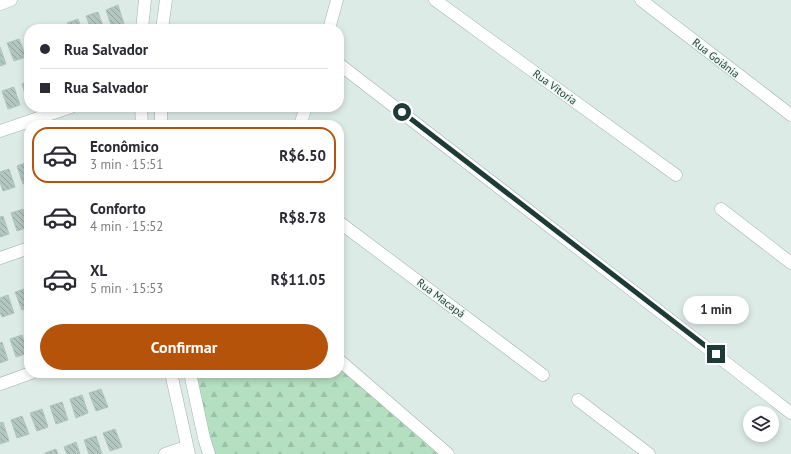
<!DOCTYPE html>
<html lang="pt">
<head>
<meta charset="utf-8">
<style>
  body { margin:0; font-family:"PT Sans",sans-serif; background:#f2f2f3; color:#2b2b33; height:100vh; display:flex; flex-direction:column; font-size:15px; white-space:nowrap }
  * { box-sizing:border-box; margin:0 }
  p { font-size:13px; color:#7c7c81 }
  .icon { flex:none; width:22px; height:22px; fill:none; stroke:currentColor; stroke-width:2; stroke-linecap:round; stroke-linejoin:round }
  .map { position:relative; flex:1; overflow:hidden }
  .details { position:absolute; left:24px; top:120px; width:320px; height:258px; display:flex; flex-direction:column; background:#fff; border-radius:16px; box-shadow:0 2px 6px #0003 }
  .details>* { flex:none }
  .hud { position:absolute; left:24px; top:24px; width:320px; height:88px; border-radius:16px; box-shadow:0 2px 6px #0003; display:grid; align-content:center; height:88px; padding:0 16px; background:#fff }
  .fabs { position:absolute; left:743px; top:406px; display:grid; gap:8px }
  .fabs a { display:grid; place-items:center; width:36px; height:36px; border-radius:50%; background:#fff; box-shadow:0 2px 6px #0003; font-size:20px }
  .end { position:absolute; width:18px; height:18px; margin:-9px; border:5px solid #1e3c35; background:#fff; box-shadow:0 0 0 2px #fff }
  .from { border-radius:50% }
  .bubble { position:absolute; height:28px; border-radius:14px; background:#fff; box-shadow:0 2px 6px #0003; font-size:13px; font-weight:800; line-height:28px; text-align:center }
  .hud b { display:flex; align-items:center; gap:14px; height:38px; font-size:15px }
  .hud b+b { border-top:1px solid #e1e1e2 }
  .hud i { width:10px; height:10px; background:#2b2b33 }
  ul { padding:7px 0 0; list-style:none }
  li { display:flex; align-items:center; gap:12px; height:56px; margin:0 8px 6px; padding:0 8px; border:2px solid transparent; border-radius:16px }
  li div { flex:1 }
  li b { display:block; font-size:15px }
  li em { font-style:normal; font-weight:800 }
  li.active { border-color:#b45309 }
  li>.icon { width:36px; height:36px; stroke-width:1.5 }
  .primary-button { display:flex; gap:8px; margin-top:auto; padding:8px 16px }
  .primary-button a { flex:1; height:46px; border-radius:24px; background:#b45309; color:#fff; font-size:16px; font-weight:800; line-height:46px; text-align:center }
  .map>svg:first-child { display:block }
  .forest { fill:url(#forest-firs) }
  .building { fill:url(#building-back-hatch); stroke:#afc5bd }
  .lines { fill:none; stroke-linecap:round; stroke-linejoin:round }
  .minor-casing { stroke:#a0b3ad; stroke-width:13 }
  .minor { stroke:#fff; stroke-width:12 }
  .route { stroke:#1e3c35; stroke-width:5 }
  .labels { text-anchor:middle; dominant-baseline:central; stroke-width:3; stroke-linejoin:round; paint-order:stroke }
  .street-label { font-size:11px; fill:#1e3c35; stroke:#eef7f3 }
</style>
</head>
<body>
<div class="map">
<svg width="791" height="454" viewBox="0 0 791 454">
  <defs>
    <pattern id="forest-firs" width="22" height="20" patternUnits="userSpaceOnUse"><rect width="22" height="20" fill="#b4dfc1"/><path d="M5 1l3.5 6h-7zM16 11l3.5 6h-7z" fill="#9ac0a6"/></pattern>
    <pattern id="building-back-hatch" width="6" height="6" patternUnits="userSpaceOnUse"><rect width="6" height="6" fill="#b3c6bf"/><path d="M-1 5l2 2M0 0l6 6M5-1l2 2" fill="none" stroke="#91a29c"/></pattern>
  </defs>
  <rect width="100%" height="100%" fill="#ddebe6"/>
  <polygon class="forest" points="339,360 448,454 211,454 193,373 339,373"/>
  <g class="building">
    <polygon points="118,5 124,24 112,28 106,10"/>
    <polygon points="98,12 104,29 91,29 86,16"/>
    <polygon points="78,19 82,29 69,29 67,23"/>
    <polygon points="19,39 26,57 14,61 7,43"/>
    <polygon points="0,47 6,64 0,66"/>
    <polygon points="29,81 29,102 28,102 22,84"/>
    <polygon points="14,87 20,105 8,109 2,91"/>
    <polygon points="28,162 29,182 23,184 17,166"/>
    <polygon points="9,169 15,187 3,191 0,182 0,172"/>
    <polygon points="23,209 29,227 17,231 11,213"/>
    <polygon points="3,216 9,234 0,237 0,217"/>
    <polygon points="27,288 29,294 29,308 22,310 15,292"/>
    <polygon points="8,295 14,313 2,317 0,312 0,298"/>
    <polygon points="22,335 28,353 16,357 10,339"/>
    <polygon points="2,342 8,360 0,363 0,343"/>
    <polygon points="101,389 108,407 96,411 89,393"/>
    <polygon points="82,395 88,413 76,418 70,399"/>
    <polygon points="62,402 68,420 56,424 50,406"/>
    <polygon points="42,409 48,427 37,431 30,413"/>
    <polygon points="22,416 29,434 17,438 11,420"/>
    <polygon points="3,422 9,441 0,444 0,423"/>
    <polygon points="115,429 122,447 110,451 103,433"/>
    <polygon points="96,436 102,454 89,454 84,440"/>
    <polygon points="76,442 80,454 67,454 64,447"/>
    <polygon points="56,449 58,454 45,454 45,453"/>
  </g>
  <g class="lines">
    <defs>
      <g id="minor">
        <polyline points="435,0 676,175"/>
        <polyline points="641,0 791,115"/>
        <polyline points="0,4 11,0"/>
        <polyline points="142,29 145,0"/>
        <polyline points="162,29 166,0"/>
        <polyline points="329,29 337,0"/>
        <polyline points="339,64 791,413"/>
        <polyline points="141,107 142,125"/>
        <polyline points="161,107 161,125"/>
        <polyline points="300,125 306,107"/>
        <polyline points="0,131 71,107"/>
        <polyline points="721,209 791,263"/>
        <polyline points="339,222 543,375"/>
        <polyline points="0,258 29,248"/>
        <polyline points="339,360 448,454"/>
        <polyline points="171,373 189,454"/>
        <polyline points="190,373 204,438 209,454"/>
        <polyline points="0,384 31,373"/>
        <polyline points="578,400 649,454"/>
        <polyline points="165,454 186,447"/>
      </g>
    </defs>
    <use href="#minor" class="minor-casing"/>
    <use href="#minor" class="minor"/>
  </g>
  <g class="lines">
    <polyline class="route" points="402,112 716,354"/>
  </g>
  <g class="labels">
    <g class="street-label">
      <text transform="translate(716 58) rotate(38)">Rua Goiânia</text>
      <text transform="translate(555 87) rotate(36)">Rua Vitoria</text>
      <text transform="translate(441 298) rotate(37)">Rua Macapá</text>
    </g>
  </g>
</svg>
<div class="fabs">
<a><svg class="icon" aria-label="layers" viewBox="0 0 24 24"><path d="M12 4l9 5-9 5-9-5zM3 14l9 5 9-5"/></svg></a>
</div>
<i class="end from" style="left:402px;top:112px"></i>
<i class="end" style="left:716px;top:354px"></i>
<div class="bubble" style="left:683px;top:296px;width:66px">1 min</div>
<div class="hud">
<b><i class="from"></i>Rua Salvador</b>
<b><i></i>Rua Salvador</b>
</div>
<section class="details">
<ul>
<li class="active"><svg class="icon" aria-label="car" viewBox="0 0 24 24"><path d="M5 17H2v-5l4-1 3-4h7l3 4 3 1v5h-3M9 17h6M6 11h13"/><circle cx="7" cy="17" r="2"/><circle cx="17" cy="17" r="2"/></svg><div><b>Econômico</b><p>3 min · 15:51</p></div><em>R$6.50</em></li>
<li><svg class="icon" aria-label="car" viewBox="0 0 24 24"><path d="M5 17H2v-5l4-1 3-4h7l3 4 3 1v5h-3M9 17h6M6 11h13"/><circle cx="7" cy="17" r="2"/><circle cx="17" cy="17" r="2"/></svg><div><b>Conforto</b><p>4 min · 15:52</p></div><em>R$8.78</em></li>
<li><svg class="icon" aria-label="car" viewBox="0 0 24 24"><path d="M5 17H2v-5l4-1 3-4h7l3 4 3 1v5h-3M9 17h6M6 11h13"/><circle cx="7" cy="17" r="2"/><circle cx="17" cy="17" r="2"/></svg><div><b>XL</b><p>5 min · 15:53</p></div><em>R$11.05</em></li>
</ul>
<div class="primary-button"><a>Confirmar</a></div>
</section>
</div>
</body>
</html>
